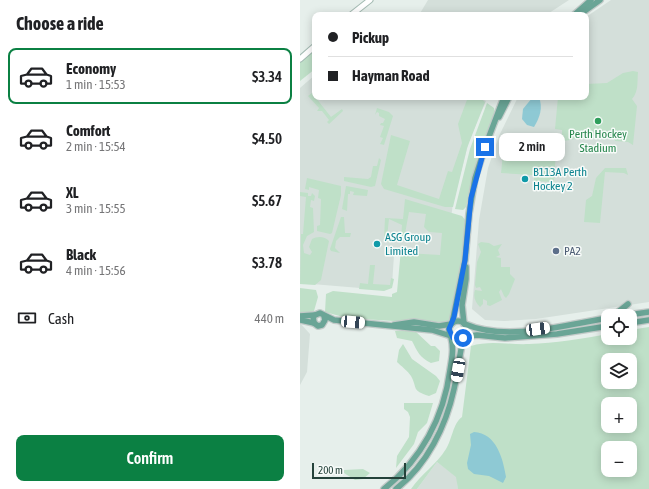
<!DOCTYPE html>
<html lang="en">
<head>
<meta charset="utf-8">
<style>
  body { margin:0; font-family:"Asap Condensed",sans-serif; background:#f2f2f2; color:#202124; height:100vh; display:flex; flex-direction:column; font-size:15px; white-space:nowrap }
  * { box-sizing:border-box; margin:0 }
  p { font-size:13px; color:#757577 }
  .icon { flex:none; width:22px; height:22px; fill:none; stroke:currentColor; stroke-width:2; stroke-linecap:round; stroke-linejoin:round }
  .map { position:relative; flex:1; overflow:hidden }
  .side { display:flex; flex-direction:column; background:#fff; width:300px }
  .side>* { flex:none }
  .top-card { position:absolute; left:12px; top:12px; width:277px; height:88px; border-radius:8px; box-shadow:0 2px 10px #0003; display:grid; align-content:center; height:88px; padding:0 16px; background:#fff }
  .tools { position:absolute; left:301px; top:309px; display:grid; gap:8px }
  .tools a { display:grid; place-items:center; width:36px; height:36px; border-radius:8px; background:#fff; box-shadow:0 2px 10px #0003; font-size:20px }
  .scale { position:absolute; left:12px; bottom:10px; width:94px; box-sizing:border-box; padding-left:4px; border:2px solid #24423a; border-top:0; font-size:11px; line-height:14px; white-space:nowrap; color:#24423a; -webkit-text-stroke:3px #f7fbf9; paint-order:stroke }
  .end { position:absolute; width:18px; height:18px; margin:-9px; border:5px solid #1a73e8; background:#fff; box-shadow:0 0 0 2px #fff }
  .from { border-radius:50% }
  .bubble { position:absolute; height:28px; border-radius:8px; background:#fff; box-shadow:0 2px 10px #0003; font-size:13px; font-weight:600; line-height:28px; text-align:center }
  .car { position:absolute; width:12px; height:24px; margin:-12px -6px; border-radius:5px; box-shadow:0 0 3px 1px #0007; background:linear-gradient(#fff 24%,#345 0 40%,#fff 0 76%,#345 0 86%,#fff 0) }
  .top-card b { display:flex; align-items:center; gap:14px; height:38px; font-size:15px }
  .top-card b+b { border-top:1px solid #e0e0e0 }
  .top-card i { width:10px; height:10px; background:#202124 }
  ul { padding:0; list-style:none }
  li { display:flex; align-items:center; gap:12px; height:56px; margin:0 8px 6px; padding:0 8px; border:2px solid transparent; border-radius:8px }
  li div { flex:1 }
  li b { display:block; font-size:15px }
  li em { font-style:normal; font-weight:600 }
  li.current { border-color:#0b8043 }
  li>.icon { width:36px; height:36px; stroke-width:1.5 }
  h2 { padding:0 16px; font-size:18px; line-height:48px }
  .pay { display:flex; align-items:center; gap:10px; height:44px; padding:0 16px; font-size:15px }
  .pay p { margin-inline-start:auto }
  .primary-button { display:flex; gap:8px; margin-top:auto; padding:8px 16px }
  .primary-button a { flex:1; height:46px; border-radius:8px; background:#0b8043; color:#fff; font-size:16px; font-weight:600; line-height:46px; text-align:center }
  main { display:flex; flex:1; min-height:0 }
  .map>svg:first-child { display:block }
  .built { fill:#d4dfda }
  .green { fill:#bfe0c8; fill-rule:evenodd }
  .water { fill:#8ec9d4 }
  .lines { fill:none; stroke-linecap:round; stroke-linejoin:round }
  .secondary-casing { stroke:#a4bbb3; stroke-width:7 }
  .primary-casing { stroke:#c2cac8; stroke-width:8 }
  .secondary { stroke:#fff; stroke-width:5 }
  .primary { stroke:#6aa596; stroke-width:5.5 }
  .route { stroke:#1a73e8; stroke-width:5 }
  .leisure-dot { fill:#2e9e5b; stroke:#f7fbf9; stroke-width:1.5 }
  .culture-dot { fill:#0f9aa8; stroke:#f7fbf9; stroke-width:1.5 }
  .service-dot { fill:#5c6f8a; stroke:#f7fbf9; stroke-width:1.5 }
  .labels { text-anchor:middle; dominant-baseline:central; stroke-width:3; stroke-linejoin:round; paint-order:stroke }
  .leisure-label { font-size:12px; fill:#27864d; stroke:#f7fbf9 }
  .culture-label { font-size:12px; fill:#0d838f; stroke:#f7fbf9; text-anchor:start }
  .service-label { font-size:12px; fill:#4e5e75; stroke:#f7fbf9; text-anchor:start }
</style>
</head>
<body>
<main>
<section class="side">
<h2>Choose a ride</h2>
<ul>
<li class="current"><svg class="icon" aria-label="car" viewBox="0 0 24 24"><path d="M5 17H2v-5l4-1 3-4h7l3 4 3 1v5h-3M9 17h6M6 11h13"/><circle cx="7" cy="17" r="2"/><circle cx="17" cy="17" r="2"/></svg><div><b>Economy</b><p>1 min · 15:53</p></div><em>$3.34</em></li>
<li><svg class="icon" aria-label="car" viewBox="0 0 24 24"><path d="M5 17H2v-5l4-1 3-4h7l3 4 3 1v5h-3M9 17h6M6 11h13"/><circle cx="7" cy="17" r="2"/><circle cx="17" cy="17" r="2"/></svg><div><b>Comfort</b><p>2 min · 15:54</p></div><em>$4.50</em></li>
<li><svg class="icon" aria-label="car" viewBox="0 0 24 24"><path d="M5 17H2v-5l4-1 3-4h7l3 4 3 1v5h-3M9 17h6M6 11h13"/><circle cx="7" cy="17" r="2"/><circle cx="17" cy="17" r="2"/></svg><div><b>XL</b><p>3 min · 15:55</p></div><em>$5.67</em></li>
<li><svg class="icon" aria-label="car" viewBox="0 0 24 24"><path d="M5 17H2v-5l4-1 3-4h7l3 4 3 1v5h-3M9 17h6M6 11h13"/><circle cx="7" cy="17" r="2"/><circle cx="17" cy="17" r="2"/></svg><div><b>Black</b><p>4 min · 15:56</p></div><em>$3.78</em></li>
</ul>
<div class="pay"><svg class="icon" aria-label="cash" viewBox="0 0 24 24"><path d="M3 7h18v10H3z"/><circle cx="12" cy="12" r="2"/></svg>Cash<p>440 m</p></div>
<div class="primary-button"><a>Confirm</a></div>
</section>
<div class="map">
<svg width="349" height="489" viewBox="0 0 349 489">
  <rect width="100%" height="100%" fill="#e6efeb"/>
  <g class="built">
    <polygon points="128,0 269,0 246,15 119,15"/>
    <polygon points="311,0 349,0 349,302 236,319 204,321 185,320 172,309 179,220 188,168 199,136 218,97 286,97 286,17"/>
    <polygon points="15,75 15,97 178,97 186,101 169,141 153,203 146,258 94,255 92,285 84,290 0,283 0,88"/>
    <polygon points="0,323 10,334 7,372 0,385"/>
    <polygon points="137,462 157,477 158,489 117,489"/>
  </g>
  <g class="green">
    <polygon points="15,49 15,69 0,81 0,62"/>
    <path d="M333,71L338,72C337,82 339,91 332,99L337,106L333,145L328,142L315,141V137L301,136L299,139V136L282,135L281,139C274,138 270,141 262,141V130L255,129L258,97H286V84L307,83L323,73Z"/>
    <polygon points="12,93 31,117 42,109 43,111 29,124 27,122 29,120 22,111 17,111 19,108 8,96"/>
    <polygon points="168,97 179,97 185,102 167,148 153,207 145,207 84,189 81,184 91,135 110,141 97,185 139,199 148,171 152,172 162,143 158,124"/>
    <polygon points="187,103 194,108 195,113 178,155 166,207 163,210 155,209 170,149"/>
    <polygon points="77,108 89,112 93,116 84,145 80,144 83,138 80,137 84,126 80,125 81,123 83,123 85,119 79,116 79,113 77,112 75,115"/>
    <polygon points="202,136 252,139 252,146 248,147 256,150 254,182 234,181 234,177 248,176 201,173 204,144 200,141"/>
    <polygon points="79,158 81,160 75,186 71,187 44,181 44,177 68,179 71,177 73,166 77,166"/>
    <polygon points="305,168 326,168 328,175 324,173 305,172 300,223 284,222 286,200 292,196 296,178"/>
    <polygon points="7,178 41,186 41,195 32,233 30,234 17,231 17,226 20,225 21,199 18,198 19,190 9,187 9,190 5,189"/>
    <polygon points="46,186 68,190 67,196 53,195 54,192 50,191 50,194 48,194 47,211 42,209"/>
    <path d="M0,192L8,193V196H11L12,193L15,196L14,201L11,200L10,207L13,208L14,232L7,236L3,245L4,253L10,255L12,252L9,247L12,239C17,236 25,236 29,241L21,280L15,285L0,284L1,234H3L6,197L0,196Z"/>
    <polygon points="105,199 162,216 166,221 159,283 149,321 141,324 47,318 25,312 26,294 33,291 92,297 92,294 97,292 101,249 106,253 140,255 142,233 129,232 124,227 126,214 109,212 104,239 96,242 96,238 101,238 102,225 89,219 87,237 93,238 92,242 87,242 87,239 84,239 85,218 103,219"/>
    <polygon points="41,217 44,217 45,233 51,233 50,237 40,237 36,241 35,248 40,253 31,251 30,249"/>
    <path d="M181,242L189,243L194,246L202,244L198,250L200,255L196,257L201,258V267H210V274L215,279L209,294L206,298L204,296L201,289L199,292L202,300L190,306L187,305V301L183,299V304L180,307C175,302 173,297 175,290L182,291L180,287L176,288L175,285L177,262L181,252L178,244Z"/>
    <polygon points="70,265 75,265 73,284 90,285 91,278 94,279 92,288 84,291 59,289 60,283 68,284"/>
    <polygon points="0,288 16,290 18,297 14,311 11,313 0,313"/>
    <path d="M349,327V489H158L156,477L137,462L117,489H111C121,474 136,465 146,449C152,440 153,423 162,417L171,346C189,340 210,345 229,344C255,343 282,339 308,334V338H330V330ZM308,360H330V382H308ZM308,404H330V426H308ZM308,448H330V470H308Z"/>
    <path d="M95,331H115L131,346H135L140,351L139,361L131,363C120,358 117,351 112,341L97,338Z"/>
    <path d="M103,344L112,359L136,376L140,381L136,393L129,396C111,390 118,389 111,376C108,371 101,366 97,362L99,350Z"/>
    <polygon points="104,403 133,403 127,423 118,432 114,444 96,468 97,456 109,437 110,417 108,412 104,409"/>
    <polygon points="63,469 70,473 63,479 55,480 44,473 44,470"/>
  </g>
  <g class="water">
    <path d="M239,97C243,108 240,117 234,127L227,125L222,119L223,109L232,98Z"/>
    <path d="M174,432C196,433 203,458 206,477L203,483L189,476L174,474L168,469L167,463L171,445L170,434Z"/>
  </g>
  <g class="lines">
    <defs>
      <g id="secondary">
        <polyline points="51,15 70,0"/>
        <polyline points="0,59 15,46"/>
      </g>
      <g id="primary">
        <polyline points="274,15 291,0"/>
        <polyline points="279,15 300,0"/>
        <polyline points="199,117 209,97"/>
        <polyline points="0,316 15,315"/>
        <polyline points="24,316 25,320 22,325 18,326 14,323 13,316 20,313 34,320 132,330 151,336"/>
        <polyline points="313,316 328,304"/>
        <polyline points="321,316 349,312"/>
        <polyline points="0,320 14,323"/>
        <circle cx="158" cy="330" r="9"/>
        <polyline points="152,323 165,260 169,214 175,178 185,147 204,97"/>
        <polyline points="330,323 349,320"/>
        <polyline points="164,324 162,305 166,279 166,267"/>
        <path d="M165,324C206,342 265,325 308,318"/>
        <polyline points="94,325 114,322 139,326 151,324"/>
        <polyline points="164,337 177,335 205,338 257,334 308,326"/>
        <path d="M84,489C121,460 144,417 150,370C152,358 154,349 151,337"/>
        <path d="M96,489C127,465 146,426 154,389C158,372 159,354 164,337"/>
      </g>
    </defs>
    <use href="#secondary" class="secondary-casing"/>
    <use href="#primary" class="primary-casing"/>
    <use href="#secondary" class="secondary"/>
    <use href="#primary" class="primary"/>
  </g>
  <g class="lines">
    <polyline class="route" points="163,338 158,340 153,338 149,329 154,317 165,260 171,198 185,147"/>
  </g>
  <circle class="leisure-dot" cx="298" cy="121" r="4"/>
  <g class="culture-dot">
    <circle cx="225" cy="179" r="4"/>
    <circle cx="77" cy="244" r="4"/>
  </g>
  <circle class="service-dot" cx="256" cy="251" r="4"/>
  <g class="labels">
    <g class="leisure-label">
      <text x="298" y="134">Perth Hockey<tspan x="298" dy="14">Stadium</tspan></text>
    </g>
    <g class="culture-label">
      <text x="233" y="172">B113A Perth<tspan x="233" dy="14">Hockey 2</tspan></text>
      <text x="85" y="237">ASG Group<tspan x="85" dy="14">Limited</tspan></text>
    </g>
    <g class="service-label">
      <text x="264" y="251">PA2</text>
    </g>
  </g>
</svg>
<div class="tools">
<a><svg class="icon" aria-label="locate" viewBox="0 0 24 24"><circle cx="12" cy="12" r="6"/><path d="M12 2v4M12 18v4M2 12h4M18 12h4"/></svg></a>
<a><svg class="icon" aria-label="layers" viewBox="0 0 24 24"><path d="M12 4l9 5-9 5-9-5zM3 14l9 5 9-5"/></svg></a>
<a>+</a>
<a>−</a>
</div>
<div class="scale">200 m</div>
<i class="end from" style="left:163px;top:338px"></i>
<i class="end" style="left:185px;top:147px"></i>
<div class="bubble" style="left:199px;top:133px;width:66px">2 min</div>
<i class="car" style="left:53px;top:322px;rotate:95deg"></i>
<i class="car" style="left:238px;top:329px;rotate:82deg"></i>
<i class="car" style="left:158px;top:370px;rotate:190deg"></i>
<div class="top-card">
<b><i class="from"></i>Pickup</b>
<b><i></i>Hayman Road</b>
</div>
</div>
</main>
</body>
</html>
